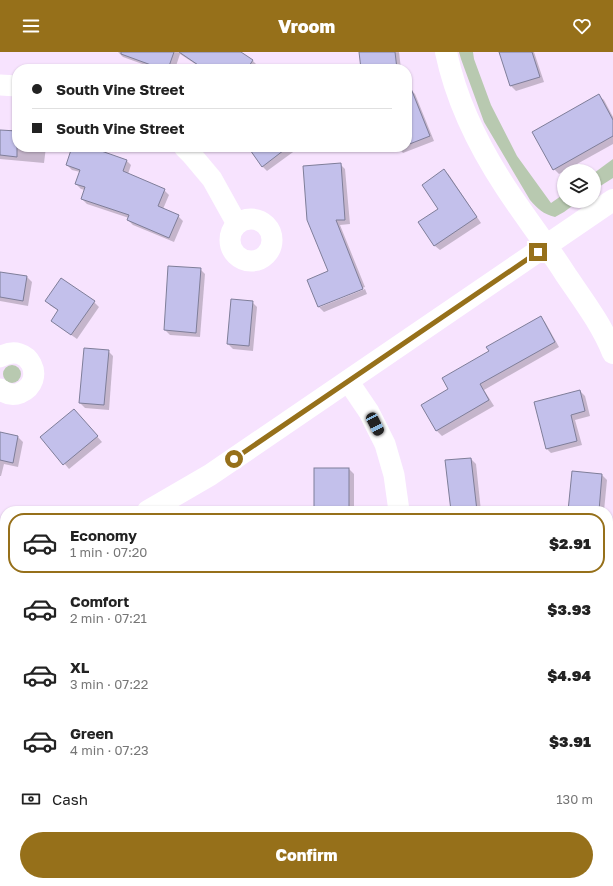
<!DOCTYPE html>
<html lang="en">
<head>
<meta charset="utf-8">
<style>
  body { margin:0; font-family:"Golos Text",sans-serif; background:#f2f2f2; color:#222; height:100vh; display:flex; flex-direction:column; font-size:15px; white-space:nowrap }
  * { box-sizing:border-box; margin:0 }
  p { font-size:13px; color:#767676 }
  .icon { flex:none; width:22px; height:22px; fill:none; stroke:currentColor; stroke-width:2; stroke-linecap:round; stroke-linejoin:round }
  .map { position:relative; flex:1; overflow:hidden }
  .sheet { position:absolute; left:0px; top:454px; width:613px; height:380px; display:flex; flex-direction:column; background:#fff; border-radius:16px 16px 0 0; box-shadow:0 1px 3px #0004 }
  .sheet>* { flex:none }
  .top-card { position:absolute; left:12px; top:12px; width:400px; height:88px; border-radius:16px; box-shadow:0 1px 3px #0004; display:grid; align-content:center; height:88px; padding:0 20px; background:#fff }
  .fabs { position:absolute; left:557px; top:112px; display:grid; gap:8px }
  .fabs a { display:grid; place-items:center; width:44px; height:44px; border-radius:50%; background:#fff; box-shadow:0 1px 3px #0004; font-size:20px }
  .end { position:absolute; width:18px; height:18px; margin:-9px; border:5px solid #96701a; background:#fff; box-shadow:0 0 0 2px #fff }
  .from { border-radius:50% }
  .car { position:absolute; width:12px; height:24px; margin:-12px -6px; border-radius:5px; box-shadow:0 0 3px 1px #0007; background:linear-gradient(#222 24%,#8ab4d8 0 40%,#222 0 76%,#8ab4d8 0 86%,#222 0) }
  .top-card b { display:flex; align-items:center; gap:14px; height:38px; font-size:15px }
  .top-card b+b { border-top:1px solid #e0e0e0 }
  .top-card i { width:10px; height:10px; background:#222 }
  ul { padding:7px 0 0; list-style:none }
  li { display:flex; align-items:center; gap:12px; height:60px; margin:0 8px 6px; padding:0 12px; border:2px solid transparent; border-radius:16px }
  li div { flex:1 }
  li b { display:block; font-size:15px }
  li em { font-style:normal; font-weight:800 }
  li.active { border-color:#96701a }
  li>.icon { width:36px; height:36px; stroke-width:1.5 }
  .pay { display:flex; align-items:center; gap:10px; height:44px; padding:0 20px; font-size:15px }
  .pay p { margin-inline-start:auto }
  .primary-button { display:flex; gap:8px; margin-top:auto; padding:8px 20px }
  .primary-button a { flex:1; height:46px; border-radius:24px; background:#96701a; color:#fff; font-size:16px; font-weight:800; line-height:46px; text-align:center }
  header { display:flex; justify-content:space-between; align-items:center; height:52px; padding:0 20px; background:#96701a; color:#fff; font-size:18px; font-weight:800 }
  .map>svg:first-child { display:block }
  .green { fill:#b8c9b0 }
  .shadow { fill:#0003 }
  .building { fill:#c3c0eb; stroke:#7f7e99 }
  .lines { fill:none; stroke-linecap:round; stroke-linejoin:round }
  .street { stroke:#fff; stroke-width:21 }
  .secondary { stroke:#fff; stroke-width:22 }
  .route { stroke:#96701a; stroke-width:5 }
</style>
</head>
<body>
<header><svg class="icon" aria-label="menu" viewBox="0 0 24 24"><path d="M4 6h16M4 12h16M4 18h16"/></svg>Vroom<svg class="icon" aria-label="heart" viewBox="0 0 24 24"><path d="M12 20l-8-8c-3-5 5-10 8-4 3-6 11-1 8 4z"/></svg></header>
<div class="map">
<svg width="613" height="834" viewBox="0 0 613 834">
  <rect width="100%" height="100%" fill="#f7e3fe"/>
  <g class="green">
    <path d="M459,0H473L474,7L491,53L517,104L551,151L564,142V149H579L564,160L555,165C543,162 538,157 530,148L484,70L461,7Z"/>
    <polygon points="613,107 613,126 594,138 594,121"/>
    <circle cx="12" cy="322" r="9"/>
  </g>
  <g class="shadow">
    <polygon points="118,0 239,0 253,9 258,14 255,17 203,17 180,2 175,17 156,17 123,5"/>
    <polygon points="360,0 399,0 401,17 362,17"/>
    <polygon points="501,0 534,0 544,30 516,39 511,34"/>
    <polygon points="410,37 415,42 434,89 403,101 398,95 407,95 407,38"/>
    <polygon points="599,44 604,48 613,65 613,92 559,122 554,117"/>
    <polygon points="0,79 17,80 17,95 46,95 44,111 0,107"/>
    <polygon points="73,95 87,95 126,108 131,113 128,122 164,138 169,143 163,157 178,164 183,169 174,190 133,173 128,168 129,166 87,152 82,147 85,138 81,137 76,132 80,120 72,118 67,113"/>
    <polygon points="249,95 300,95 267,119 262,114"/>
    <polygon points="340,112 345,117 350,172 340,173 365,235 320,253 320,255 365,237 367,242 324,260 319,255 329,220"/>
    <polygon points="444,118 449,123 481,171 440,198 435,194 420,171 440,157"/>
    <polygon points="169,215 200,217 205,222 200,285 170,283 165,278"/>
    <polygon points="0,221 27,225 32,230 28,254 0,249"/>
    <polygon points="46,249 94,250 99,255 77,287 57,273 52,268 59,259 51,254"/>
    <polygon points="252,250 257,255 253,299 233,297 228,292"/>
    <polygon points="540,265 545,270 559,295 484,338 494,354 442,384 437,379 422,353 450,337 490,300"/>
    <polygon points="108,299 113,304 109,358 85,356 80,351"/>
    <polygon points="580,339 585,344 590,364 575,368 582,393 551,401 546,396"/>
    <polygon points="74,358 102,390 69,417 42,385"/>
    <polygon points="0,381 18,385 23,390 18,415 4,412 1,424 0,424"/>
    <polygon points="471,407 476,412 481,459 452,459"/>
    <polygon points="349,417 354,422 354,459 315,459"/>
    <polygon points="602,423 607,428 604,459 569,459"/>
    <polygon points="262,457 264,459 251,459"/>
    <polygon points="56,829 87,829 86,834 55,834"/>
    <polygon points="325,829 379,829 382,832 381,834 325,834"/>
    <polygon points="528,829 577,829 576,834 527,834"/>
    <polygon points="264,830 307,834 264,834"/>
  </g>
  <g class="building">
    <polygon points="121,0 174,0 168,17 162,17 121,2"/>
    <polygon points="179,0 241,0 253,8 247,17 204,17"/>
    <polygon points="359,0 395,0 397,17 361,17"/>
    <polygon points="499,0 532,0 540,25 510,34"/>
    <polygon points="407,29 408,29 430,84 407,93"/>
    <polygon points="599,42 613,68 613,84 553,118 532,80"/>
    <polygon points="0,78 17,79 17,105 0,103"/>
    <polygon points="72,95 90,95 127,108 123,119 165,137 158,154 179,163 169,186 127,168 129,163 81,147 85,135 75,132 80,118 66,113"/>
    <polygon points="248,95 288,95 262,115"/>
    <polygon points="341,111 345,168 336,168 363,237 318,255 307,228 328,219 307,168 303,114"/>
    <polygon points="444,117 477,165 434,194 418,170 438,157 422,133"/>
    <polygon points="168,214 201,216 196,281 164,278"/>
    <polygon points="0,220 27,224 23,249 0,245"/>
    <polygon points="61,226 95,249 71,283 51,269 58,258 45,249"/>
    <polygon points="231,247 253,249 249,294 227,292"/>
    <polygon points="541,264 555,290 480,332 489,348 436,379 421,353 448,337 442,326 489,299 486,295"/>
    <polygon points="84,296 109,298 104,353 79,351"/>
    <polygon points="580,338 585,359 571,363 577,389 546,397 534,350"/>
    <polygon points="74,357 98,384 63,413 40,385"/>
    <polygon points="0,380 18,384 13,411 0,408"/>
    <polygon points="471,406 477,459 451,459 445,408"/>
    <rect x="314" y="416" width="35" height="43"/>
    <polygon points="572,419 602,422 599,459 568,459"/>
  </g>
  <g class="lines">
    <g class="street">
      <polyline points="0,33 17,34"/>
      <polyline points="184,95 191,102 212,127 237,172"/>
      <circle cx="251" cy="188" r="21"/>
      <path d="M0,305C29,288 48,329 20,341C13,344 6,342 0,337"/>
      <polyline points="348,329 369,360 385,392 394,423 399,459"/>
      <polyline points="125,834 126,829"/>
    </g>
    <g class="secondary">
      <path d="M446,0C456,48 479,95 506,136C525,165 547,193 566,223C583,248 602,273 613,301"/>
      <polyline points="148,459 210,423 613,148"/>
      <polyline points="0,527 5,525"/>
    </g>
  </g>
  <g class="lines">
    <polyline class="route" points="234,407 538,200"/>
  </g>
</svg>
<div class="fabs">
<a><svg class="icon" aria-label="layers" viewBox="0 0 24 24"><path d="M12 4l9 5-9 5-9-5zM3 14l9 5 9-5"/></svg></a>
</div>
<i class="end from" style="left:234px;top:407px"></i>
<i class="end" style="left:538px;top:200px"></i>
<i class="car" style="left:375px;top:372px;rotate:153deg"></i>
<div class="top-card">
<b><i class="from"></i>South Vine Street</b>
<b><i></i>South Vine Street</b>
</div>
<section class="sheet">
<ul>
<li class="active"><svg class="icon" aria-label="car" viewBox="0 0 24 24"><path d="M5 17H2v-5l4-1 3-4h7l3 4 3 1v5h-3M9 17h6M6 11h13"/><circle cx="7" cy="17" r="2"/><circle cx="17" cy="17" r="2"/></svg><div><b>Economy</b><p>1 min · 07:20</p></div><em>$2.91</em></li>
<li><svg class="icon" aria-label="car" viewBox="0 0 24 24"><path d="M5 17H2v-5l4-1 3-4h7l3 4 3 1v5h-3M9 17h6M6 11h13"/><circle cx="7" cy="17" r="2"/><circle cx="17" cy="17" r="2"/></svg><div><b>Comfort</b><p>2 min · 07:21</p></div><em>$3.93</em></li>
<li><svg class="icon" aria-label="car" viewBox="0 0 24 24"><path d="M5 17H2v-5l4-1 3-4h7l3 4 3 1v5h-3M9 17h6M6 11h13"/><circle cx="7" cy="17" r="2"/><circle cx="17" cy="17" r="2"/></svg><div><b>XL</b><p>3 min · 07:22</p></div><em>$4.94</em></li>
<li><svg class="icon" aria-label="car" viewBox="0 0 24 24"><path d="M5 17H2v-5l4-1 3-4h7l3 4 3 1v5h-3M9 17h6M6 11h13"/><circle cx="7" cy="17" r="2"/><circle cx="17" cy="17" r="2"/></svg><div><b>Green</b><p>4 min · 07:23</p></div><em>$3.91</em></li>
</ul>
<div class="pay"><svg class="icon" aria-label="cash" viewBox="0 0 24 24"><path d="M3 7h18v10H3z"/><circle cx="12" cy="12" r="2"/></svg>Cash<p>130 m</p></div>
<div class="primary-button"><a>Confirm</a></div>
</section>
</div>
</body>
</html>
